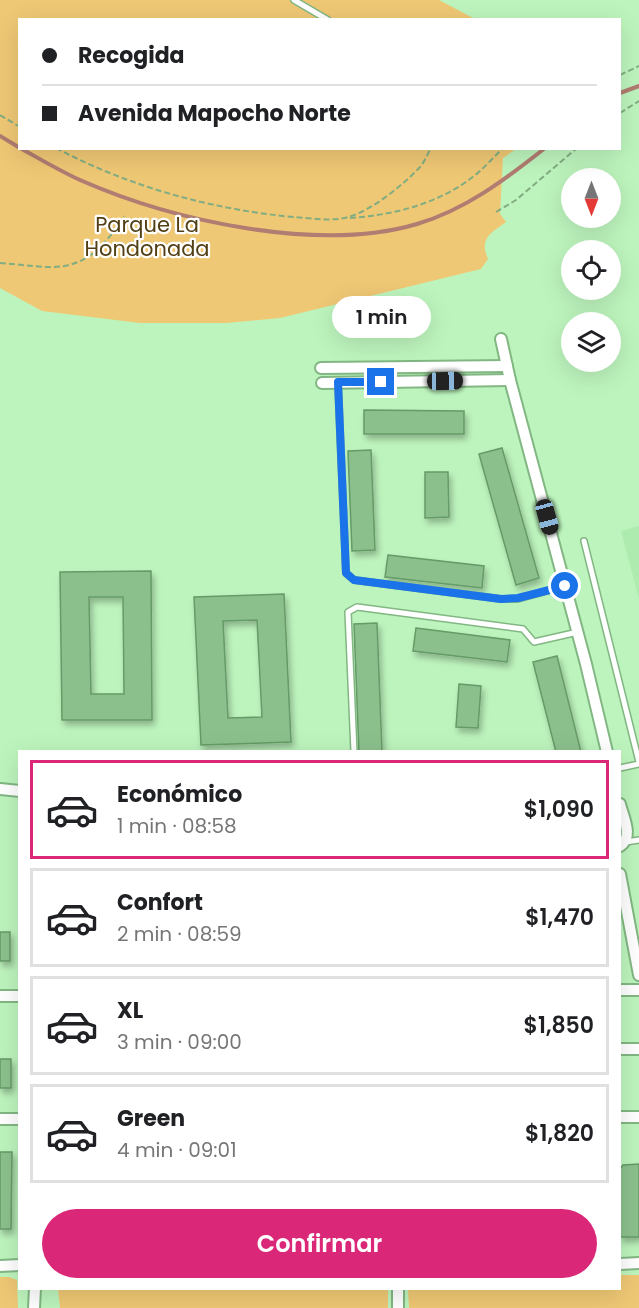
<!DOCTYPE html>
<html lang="es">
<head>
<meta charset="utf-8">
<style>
  body { margin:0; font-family:Poppins,sans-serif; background:#f6f6f6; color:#202124; height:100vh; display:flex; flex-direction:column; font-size:22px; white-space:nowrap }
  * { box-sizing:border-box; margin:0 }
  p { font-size:20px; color:#757577 }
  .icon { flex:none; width:33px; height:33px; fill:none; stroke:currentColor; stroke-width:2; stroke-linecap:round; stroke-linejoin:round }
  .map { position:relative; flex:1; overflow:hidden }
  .sheet { position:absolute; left:18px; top:750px; width:603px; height:540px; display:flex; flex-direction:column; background:#fff; border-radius:0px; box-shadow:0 6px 24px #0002 }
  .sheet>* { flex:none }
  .guide { position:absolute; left:18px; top:18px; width:603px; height:132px; border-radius:0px; box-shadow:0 6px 24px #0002; display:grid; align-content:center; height:132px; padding:0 24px; background:#fff }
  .needle { width:39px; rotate:180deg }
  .buttons { position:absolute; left:561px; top:168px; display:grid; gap:12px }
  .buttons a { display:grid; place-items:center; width:60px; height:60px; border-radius:50%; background:#fff; box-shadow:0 6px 24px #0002; font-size:30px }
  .end { position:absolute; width:27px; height:27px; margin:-14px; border:8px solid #1a73e8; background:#fff; box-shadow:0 0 0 3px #fff }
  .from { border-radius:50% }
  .bubble { position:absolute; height:42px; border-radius:21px; background:#fff; box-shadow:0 6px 24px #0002; font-size:20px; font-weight:600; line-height:42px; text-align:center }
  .car { position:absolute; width:18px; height:36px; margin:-18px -9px; border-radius:8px; box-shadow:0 0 4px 2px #0007; background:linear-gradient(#222 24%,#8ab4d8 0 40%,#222 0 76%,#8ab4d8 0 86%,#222 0) }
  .guide b { display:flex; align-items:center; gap:21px; height:57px; font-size:22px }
  .guide b+b { border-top:2px solid #e0e0e0 }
  .guide i { width:15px; height:15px; background:#202124 }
  ul { padding:10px 0 0; list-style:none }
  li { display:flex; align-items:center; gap:18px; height:99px; margin:0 12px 9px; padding:0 12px; border:3px solid #e0e0e0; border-radius:0px }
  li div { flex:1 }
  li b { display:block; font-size:22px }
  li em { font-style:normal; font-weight:600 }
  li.on { border-color:#db2777 }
  li>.icon { width:54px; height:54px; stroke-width:1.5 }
  .action { display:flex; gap:12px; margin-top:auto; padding:12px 24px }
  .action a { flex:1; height:69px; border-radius:36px; background:#db2777; color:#fff; font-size:24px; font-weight:600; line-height:69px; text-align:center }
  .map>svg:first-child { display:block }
  .built { fill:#aeebae }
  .green { fill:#efc875 }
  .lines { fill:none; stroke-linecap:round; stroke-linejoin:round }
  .stream { stroke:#b17c71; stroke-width:4 }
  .building { fill:#8bc08c; stroke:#669a67; stroke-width:1.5; fill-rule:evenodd; filter:url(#shadow) }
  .lane-casing { stroke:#82b783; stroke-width:8 }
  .street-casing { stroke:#82b783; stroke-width:14 }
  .path { stroke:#82ad82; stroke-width:2; stroke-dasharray:6 3; stroke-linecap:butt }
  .lane { stroke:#fff; stroke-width:5 }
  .street { stroke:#fff; stroke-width:10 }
  .route { stroke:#1a73e8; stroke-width:8 }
  .labels { text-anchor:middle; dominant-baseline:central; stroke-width:4.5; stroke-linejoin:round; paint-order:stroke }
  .park-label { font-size:21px; fill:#523f16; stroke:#fff }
</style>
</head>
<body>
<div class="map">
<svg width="639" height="1308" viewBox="0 0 639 1308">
  <defs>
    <filter id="shadow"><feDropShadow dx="2.5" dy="4.5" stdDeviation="3" flood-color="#0004"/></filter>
  </defs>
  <rect width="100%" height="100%" fill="#bdf4bd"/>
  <polygon class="built" points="639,526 639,599 621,531"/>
  <g class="green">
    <path d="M0,0H439L475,19L20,20V148L516,149L503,158L500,214L506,222C490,234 479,238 488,259L481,269L280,318L226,323H140L42,311L0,288Z"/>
    <polygon points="620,1275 639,1275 639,1308 409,1308 408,1289 620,1288"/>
    <polygon points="0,1277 9,1277 17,1280 18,1308 0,1308"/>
    <polygon points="58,1289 388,1289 388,1308 60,1308"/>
  </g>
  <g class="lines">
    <g class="stream">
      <polyline points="620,93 639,86"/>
      <polyline points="0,136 20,148"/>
      <path d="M20,148C40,159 60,171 80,180C173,221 319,253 417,224C465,210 506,179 545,148"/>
    </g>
  </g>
  <g class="building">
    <polygon points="364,410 464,411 464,434 364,434"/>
    <polygon points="502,448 539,578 516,585 479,454"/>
    <polygon points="371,450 375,550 352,551 348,451"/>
    <polygon points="425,472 448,472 449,517 425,518"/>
    <polygon points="388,555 484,566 482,588 385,577"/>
    <path d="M151,571L152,720H62L60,572ZM89,597H123L124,694H91Z"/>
    <path d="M284,594L291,742L201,745L194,597ZM257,620L262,717L228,718L223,621Z"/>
    <polygon points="377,623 382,752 359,752 354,624"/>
    <polygon points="416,628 510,640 507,662 413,651"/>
    <polygon points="557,656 581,752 556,752 533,662"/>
    <polygon points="459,684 481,686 478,728 456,727"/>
    <rect x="0" y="932" width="10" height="29"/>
    <rect x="0" y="1059" width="11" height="29"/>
    <polygon points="0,1152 12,1152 11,1229 0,1229"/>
    <polygon points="639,1164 639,1237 620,1237 620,1169 623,1165"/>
  </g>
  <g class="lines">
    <defs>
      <g id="lane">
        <polyline points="294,0 328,20"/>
        <polyline points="338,383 346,573 354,580 501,599 518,599 565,586"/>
        <polyline points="584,541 639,762"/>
        <polyline points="354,752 348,612 357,607 523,629 534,642 578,632"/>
        <polyline points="620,768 639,764"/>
        <polyline points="626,842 639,840"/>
      </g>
      <g id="street">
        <polyline points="501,339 510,380 586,664 607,752"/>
        <polyline points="321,368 507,366"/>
        <polyline points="322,383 510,380"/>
        <polyline points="0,789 20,791"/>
        <path d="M620,804C623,817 634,837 620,846"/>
        <polyline points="620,874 639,975"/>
        <polyline points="620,990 639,990"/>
        <polyline points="0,996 20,996"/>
        <polyline points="620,1049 639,1049"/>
        <polyline points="620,1117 639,1117"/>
        <polyline points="0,1119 20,1119"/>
        <polyline points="620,1264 639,1263"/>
        <polyline points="0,1266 20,1265"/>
        <polyline points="398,1288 398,1308"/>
        <polyline points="34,1308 35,1288"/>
      </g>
    </defs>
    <use href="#lane" class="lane-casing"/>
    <use href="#street" class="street-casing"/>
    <g class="path">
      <polyline points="620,75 639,66"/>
      <polyline points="620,113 639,101"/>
      <polyline points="0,115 20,127"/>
      <path d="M56,148C130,187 210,209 293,217C310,218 331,222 348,217C371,211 403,185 419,168C424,163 427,155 431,148"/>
      <polyline points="496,212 516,200 577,148"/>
      <path d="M350,218C396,215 445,202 480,171C488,164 495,155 504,148"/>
      <path d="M0,263C17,264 34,267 51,267C88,267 106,244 124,216"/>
    </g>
    <use href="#lane" class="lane"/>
    <use href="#street" class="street"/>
  </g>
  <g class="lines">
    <polyline class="route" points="381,382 338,382 346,573 354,580 501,599 518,598 565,586"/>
  </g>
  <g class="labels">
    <g class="park-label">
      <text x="147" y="224">Parque La<tspan x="147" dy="24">Hondonada</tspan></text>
    </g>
  </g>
</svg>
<div class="buttons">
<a><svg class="needle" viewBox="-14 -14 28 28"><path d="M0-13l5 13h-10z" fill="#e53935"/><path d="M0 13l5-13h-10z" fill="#757577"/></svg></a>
<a><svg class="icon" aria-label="locate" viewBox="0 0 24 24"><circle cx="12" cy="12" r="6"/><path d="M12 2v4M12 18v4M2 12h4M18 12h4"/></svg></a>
<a><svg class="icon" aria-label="layers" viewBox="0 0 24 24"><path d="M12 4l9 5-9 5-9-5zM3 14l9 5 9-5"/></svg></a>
</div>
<i class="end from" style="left:565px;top:586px"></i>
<i class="end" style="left:381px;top:382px"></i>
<div class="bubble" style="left:332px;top:296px;width:99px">1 min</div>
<i class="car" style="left:445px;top:381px;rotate:89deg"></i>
<i class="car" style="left:547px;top:517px;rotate:165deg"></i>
<div class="guide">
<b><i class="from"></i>Recogida</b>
<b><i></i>Avenida Mapocho Norte</b>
</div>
<section class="sheet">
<ul>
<li class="on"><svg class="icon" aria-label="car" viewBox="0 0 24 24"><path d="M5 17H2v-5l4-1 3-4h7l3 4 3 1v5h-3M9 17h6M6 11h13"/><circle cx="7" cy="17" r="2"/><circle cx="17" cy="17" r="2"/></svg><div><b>Económico</b><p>1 min · 08:58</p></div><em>$1,090</em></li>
<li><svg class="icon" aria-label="car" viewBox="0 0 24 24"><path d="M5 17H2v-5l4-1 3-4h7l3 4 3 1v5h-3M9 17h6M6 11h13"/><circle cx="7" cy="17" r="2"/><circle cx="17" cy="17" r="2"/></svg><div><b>Confort</b><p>2 min · 08:59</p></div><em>$1,470</em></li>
<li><svg class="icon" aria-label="car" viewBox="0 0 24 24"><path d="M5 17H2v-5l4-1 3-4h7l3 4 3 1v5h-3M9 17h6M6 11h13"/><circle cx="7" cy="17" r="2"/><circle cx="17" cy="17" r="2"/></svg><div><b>XL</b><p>3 min · 09:00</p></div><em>$1,850</em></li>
<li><svg class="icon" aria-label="car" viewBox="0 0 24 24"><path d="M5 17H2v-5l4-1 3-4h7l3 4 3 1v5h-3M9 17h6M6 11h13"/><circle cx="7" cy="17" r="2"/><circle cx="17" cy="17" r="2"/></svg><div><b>Green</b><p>4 min · 09:01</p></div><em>$1,820</em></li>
</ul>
<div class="action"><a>Confirmar</a></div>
</section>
</div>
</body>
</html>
